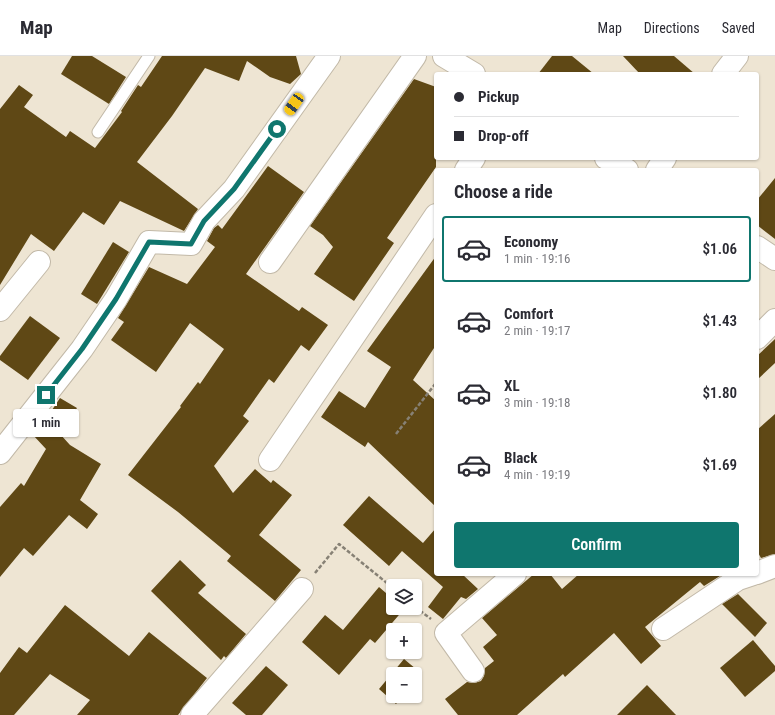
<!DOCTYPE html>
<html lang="en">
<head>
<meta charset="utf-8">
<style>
  body { margin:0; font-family:"Roboto Condensed",sans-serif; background:#f2f2f3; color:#2b2b33; height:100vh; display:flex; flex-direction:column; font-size:15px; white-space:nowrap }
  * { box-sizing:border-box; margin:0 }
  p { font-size:13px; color:#7c7c81 }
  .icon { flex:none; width:22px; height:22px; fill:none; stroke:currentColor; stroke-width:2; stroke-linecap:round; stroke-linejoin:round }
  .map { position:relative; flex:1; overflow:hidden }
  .side { position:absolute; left:434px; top:112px; width:325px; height:408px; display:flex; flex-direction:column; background:#fff; border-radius:4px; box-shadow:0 1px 3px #0004 }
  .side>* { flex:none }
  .hud { position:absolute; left:434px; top:16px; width:325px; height:88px; border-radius:4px; box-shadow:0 1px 3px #0004; display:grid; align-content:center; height:88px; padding:0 20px; background:#fff }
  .tools { position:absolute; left:386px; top:523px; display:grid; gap:8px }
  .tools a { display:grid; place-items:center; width:36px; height:36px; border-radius:4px; background:#fff; box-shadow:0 1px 3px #0004; font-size:20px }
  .end { position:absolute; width:18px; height:18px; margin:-9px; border:5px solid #0f766e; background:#fff; box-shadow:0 0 0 2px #fff }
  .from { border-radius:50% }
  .bubble { position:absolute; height:28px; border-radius:4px; background:#fff; box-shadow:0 1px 3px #0004; font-size:13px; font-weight:600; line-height:28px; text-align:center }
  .car { position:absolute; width:12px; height:24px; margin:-12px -6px; border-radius:5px; box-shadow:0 0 3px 1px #0007; background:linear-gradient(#f5c518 24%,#345 0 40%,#f5c518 0 76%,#345 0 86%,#f5c518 0) }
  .hud b { display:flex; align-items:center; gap:14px; height:38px; font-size:15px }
  .hud b+b { border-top:1px solid #e1e1e2 }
  .hud i { width:10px; height:10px; background:#2b2b33 }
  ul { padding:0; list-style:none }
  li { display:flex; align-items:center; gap:12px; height:66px; margin:0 8px 6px; padding:0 12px; border:2px solid transparent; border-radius:4px }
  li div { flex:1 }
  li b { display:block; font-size:15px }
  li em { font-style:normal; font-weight:600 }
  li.active { border-color:#0f766e }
  li>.icon { width:36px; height:36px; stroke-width:1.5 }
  h2 { padding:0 20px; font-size:18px; line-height:48px }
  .action { display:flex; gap:8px; margin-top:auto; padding:8px 20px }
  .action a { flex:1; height:46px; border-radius:4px; background:#0f766e; color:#fff; font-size:16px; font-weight:600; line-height:46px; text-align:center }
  header { display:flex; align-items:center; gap:24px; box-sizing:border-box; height:56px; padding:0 20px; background:#fff; border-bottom:1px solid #e1e1e2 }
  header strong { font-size:19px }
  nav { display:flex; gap:22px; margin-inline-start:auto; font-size:14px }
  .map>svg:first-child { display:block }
  .building { fill:#5f4815 }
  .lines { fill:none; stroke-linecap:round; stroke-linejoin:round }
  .service-casing { stroke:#c2b9a8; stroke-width:13 }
  .minor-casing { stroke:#c2b9a8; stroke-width:24 }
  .tertiary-casing { stroke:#c2b9a8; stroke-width:24 }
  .path { stroke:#878175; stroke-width:2.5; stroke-dasharray:4 2; stroke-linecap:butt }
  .service { stroke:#fff; stroke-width:11 }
  .minor { stroke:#fff; stroke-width:22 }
  .tertiary { stroke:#fff; stroke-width:22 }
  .route { stroke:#0f766e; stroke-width:5 }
</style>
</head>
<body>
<header>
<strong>Map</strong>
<nav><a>Map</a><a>Directions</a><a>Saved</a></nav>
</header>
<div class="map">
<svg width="775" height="659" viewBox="0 0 775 659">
  <rect width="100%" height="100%" fill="#eee5d3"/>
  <g class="building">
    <polygon points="72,0 92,0 126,21 109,48 61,18"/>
    <polygon points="162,0 296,0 301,18 290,28 270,21 247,5 239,25 205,12 172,60 137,106 198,153 184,175 120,145 104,169 83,156 54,195 31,178 0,229 0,53 19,29 33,39 24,51 66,81 70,75 95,92 122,56 121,55 138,29 141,31"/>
    <polygon points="552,0 572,0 594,18 538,18"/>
    <polygon points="623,0 674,0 695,18 640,18"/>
    <polygon points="414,23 436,31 436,111 387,182 394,187 354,245 314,218 333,191 323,179 310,170"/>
    <polygon points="268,110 304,136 246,218 299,255 302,251 328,269 309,295 301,289 274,327 269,323 243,360 249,365 214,410 233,437 255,413 271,427 273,424 292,439 259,479 301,514 275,545 227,505 231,500 178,456 128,419 181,351 180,350 198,326 200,328 224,293 190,267 156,316 111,284 124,266 118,262 149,211 187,228 215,191 207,185 214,172 218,169 222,173"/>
    <polygon points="775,122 775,183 757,169 757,144"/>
    <polygon points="113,186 129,196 97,248 81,238"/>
    <polygon points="436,200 436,289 413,324 436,345 436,451 368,386 365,391 321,361 339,335 365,352 391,311 367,295"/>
    <polygon points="30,260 60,282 28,324 0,304 0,300"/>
    <polygon points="775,283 775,307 757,324 757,300"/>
    <polygon points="60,342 77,352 60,378 70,389 101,408 80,444 98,458 87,473 69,459 33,500 24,492 0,521 0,451 21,427 24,430 46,393 33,379 46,363"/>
    <polygon points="775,358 775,498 761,502 757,495 757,374"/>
    <polygon points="369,440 423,487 436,472 436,518 462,518 478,533 466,543 461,541 443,563 428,551 443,531 402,495 389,510 343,469"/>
    <polygon points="180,504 206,529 198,537 246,578 226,602 224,600 221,604 151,535"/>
    <polygon points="534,518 550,518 562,533 579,518 718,518 720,520 704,530 700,526 645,571 661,590 641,608 614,577 565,621 563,618 517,659 458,659 445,643 467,626 474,627 481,625 484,620 485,612 494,605 483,591 497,579 482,562"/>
    <polygon points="379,531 393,543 393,552 404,553 375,587 370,583 339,619 302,586 325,559 343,574"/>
    <polygon points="738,538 767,567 755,581 722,548"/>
    <polygon points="65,549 129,600 149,576 207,622 178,659 77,659 90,644 50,618 14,659 0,659 0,617 19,591 27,597"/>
    <polygon points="753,584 775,610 775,615 745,641 720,612"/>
    <polygon points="404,603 422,618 415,626 415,618 393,618 393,640 403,640 396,648 379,633"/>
    <polygon points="266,610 288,629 262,659 246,659 232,647"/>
    <polygon points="647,629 676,659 617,659"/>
  </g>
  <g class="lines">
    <defs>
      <polyline id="service" points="98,76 149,0"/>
      <g id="minor">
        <polyline points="723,18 737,0"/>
        <polyline points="466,114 474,102"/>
        <polyline points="657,114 665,102"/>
        <polyline points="270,206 415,0"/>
        <polyline points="0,254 39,206"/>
        <polyline points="757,282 775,264"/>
        <polyline points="0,397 82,293 116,243 149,186 191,188 204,165 234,133 329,0"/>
        <polyline points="270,404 436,159"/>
        <polyline points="757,517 775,510"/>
        <polyline points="663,573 738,523 753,518"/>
        <polyline points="473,615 446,577 515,518"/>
        <polyline points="192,659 302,533"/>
      </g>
      <g id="tertiary">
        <polyline points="444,0 474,18"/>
        <polyline points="606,102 627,114"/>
        <polyline points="757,191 775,203"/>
      </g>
    </defs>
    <use href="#service" class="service-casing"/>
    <use href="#minor" class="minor-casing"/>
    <use href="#tertiary" class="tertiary-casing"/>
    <g class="path">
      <polyline points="396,378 436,327"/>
      <polyline points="315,517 339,488 393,532"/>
      <polyline points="415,551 431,563"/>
    </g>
    <use href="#service" class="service"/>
    <use href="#minor" class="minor"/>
    <use href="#tertiary" class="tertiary"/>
  </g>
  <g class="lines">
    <polyline class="route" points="46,339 82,293 116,243 149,186 191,188 204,165 234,133 277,73"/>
  </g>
</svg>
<div class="tools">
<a><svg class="icon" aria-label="layers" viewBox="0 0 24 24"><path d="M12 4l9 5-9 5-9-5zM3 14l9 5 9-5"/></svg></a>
<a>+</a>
<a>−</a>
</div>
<i class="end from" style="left:277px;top:73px"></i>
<i class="end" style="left:46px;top:339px"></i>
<div class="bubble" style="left:13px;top:353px;width:66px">1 min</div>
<i class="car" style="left:294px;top:48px;rotate:215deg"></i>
<div class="hud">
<b><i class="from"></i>Pickup</b>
<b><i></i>Drop-off</b>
</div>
<section class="side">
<h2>Choose a ride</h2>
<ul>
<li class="active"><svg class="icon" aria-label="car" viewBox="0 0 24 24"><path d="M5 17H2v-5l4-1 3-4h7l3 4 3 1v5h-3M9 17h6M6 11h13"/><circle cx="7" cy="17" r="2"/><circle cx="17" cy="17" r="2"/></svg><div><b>Economy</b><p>1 min · 19:16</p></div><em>$1.06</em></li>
<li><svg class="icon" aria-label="car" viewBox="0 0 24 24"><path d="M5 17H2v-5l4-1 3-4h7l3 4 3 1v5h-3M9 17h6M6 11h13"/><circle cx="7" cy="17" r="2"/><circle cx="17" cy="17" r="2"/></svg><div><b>Comfort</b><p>2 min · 19:17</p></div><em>$1.43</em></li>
<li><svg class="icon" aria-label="car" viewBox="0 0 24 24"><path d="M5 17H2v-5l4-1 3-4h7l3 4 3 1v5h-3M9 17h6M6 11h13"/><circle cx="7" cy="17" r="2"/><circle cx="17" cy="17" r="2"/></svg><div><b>XL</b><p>3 min · 19:18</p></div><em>$1.80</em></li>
<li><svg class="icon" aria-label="car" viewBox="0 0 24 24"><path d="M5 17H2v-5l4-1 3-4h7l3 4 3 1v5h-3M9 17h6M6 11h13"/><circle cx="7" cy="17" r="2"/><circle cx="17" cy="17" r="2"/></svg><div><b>Black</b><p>4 min · 19:19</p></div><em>$1.69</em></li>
</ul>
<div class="action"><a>Confirm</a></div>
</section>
</div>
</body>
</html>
